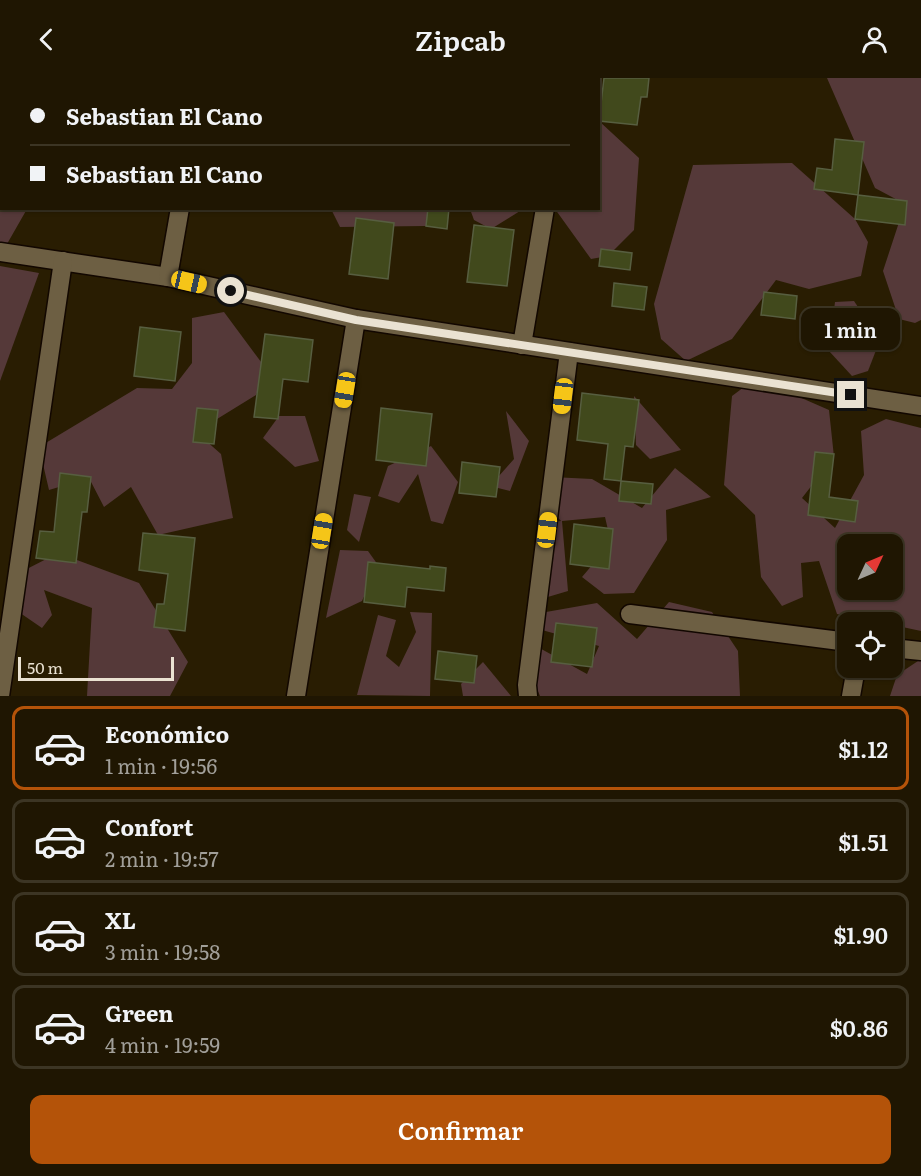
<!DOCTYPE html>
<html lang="es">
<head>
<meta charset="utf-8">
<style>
  body { margin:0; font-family:Literata,serif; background:#2c2311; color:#f1f3f6; height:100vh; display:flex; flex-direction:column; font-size:22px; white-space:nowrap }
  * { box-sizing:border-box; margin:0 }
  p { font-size:20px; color:#a19f99 }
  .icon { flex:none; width:33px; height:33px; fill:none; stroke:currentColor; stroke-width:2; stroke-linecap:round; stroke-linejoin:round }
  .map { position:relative; height:618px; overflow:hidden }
  .panel { display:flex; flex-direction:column; background:#1f1602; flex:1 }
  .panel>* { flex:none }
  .hud { position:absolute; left:0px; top:0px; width:600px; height:132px; box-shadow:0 2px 4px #0004,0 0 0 2px #3c3524; display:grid; align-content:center; height:132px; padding:0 30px; background:#1f1602 }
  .needle { width:39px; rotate:46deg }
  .fabs { position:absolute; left:837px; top:456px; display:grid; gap:12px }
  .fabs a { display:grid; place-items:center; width:66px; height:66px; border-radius:12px; background:#1f1602; box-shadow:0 2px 4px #0004,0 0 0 2px #3c3524; font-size:30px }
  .scale { position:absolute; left:18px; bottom:15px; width:156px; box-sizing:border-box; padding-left:6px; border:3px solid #eae2d2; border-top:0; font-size:16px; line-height:21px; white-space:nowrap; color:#eae2d2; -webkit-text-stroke:4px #291d02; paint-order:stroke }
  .end { position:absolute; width:27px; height:27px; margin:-14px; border:8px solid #eae2d2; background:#111; box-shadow:0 0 0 3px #111 }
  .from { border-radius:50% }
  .bubble { position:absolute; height:42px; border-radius:12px; background:#1f1602; box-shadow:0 2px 4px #0004,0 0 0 2px #3c3524; font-size:20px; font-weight:600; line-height:42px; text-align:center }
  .car { position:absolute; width:18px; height:36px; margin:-18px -9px; border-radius:8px; box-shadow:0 0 4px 2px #0007; background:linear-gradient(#f5c518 24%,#345 0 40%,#f5c518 0 76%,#345 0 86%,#f5c518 0) }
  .hud b { display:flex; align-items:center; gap:21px; height:57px; font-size:22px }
  .hud b+b { border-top:2px solid #3c3524 }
  .hud i { width:15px; height:15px; background:#f1f3f6 }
  ul { padding:10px 0 0; list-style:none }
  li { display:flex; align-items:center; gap:18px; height:84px; margin:0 12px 9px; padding:0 18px; border:3px solid #3c3524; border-radius:12px }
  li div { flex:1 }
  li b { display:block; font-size:22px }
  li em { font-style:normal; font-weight:600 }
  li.current { border-color:#b45309 }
  li>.icon { width:54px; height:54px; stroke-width:1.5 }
  .primary-button { display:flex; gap:12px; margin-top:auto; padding:12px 30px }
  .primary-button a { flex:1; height:69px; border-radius:12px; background:#b45309; color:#fff; font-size:24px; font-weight:600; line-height:69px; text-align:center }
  header { display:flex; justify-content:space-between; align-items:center; height:78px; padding:0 30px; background:#1f1602; font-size:27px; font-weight:600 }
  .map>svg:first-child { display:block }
  .green { fill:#553939; fill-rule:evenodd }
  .building { fill:#41491c; stroke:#575e40; stroke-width:1.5 }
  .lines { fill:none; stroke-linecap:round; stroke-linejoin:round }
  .street-casing { stroke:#120700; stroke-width:21 }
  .street { stroke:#6d5f43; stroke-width:18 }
  .route { stroke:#eae2d2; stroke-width:8 }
</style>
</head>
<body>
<header><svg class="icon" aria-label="back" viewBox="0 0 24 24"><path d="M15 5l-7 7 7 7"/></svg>Zipcab<svg class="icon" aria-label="person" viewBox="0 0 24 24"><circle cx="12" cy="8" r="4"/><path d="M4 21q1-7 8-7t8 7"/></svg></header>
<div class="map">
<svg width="921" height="618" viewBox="0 0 921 618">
  <rect width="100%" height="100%" fill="#291d02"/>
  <g class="green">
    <polygon points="0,0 51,0 2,2 2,130 27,131 7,166 0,168"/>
    <polygon points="279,0 551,0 281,2"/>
    <polygon points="827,0 921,0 921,242 915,245 899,241 883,193 905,126 875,110"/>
    <polygon points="599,40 599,43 639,80 634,152 608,178 591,181 555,131 598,130"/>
    <polygon points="792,85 855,141 868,164 861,198 809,211 776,202 732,261 686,283 661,261 654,226 693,87"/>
    <polygon points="331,131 437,131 426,148 340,149"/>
    <polygon points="470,131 521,131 520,133 491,151 474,142"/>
    <polygon points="0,188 39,195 0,303"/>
    <polygon points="854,223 880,262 868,293 852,298 829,273 835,224"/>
    <polygon points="224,234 267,292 256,317 196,354 221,376 233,440 158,457 131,409 104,429 89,400 49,412 39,369 137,310 172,311 192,285 192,240"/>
    <path d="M756,300L829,332L834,379L802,420L835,450L864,397L861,353L886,341L921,350V553L893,547L892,544H879L837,536L819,483L801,485L803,519L782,528L761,499L755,437L724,407L732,318ZM848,466H892V512H848Z"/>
    <polygon points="634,318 681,372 650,381 636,367"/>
    <polygon points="506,333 529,363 510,413 490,408 514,381"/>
    <polygon points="279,338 305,338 319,383 295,389 263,360"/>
    <polygon points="431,368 458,404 443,446 431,443 418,396 399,425 378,418 388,388"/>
    <polygon points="675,390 711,419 666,432 667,462 634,515 604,516 582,499 611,465 605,439 562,443 568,513 531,524 537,445 561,443 544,425 552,399 592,401 642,430"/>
    <polygon points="354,416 371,419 359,464 347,452"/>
    <polygon points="340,472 368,473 378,487 362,523 326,540"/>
    <polygon points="58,475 139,505 188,584 170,618 87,618 92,530 44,512 52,537 42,550 10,528 19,495"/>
    <polygon points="669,524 712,534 738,573 740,618 540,618 529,592 534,567 587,596 599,568 542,552 546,534 597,525 637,561"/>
    <polygon points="410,534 432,535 430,618 357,617 378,537 396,542 386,578 399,589 416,554"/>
    <polygon points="921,581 921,618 890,618 897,597"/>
    <polygon points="483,584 511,618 463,618 461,606"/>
  </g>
  <g class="building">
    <polygon points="604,0 649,0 647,19 641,19 637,47 599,43"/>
    <polygon points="835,61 864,64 858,117 814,111 817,90 832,92"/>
    <polygon points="858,117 907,123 905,147 855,141"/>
    <polygon points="428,130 449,130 447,151 426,148"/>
    <polygon points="356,140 394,145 388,201 349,196"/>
    <polygon points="474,147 514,152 507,208 467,204"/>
    <polygon points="601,171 632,175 630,192 599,188"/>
    <polygon points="614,205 647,209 644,232 612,228"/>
    <polygon points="764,214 797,218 795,241 761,237"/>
    <polygon points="140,249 181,254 175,303 134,298"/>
    <polygon points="265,256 313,262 308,304 283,301 278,341 254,339"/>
    <polygon points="582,315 639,322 633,369 625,368 621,403 604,401 608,366 577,362"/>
    <polygon points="197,330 218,332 214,366 193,364"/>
    <polygon points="381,330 432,336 426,388 376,382"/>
    <polygon points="815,374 834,376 829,419 858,423 855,444 808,437"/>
    <polygon points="462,384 500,389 496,419 459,415"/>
    <polygon points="60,395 91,399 87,434 82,434 76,485 36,480 40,453 54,454"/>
    <polygon points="621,403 653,406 651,426 619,423"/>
    <polygon points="574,446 613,451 609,491 570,486"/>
    <polygon points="143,455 195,460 185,553 154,549 157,526 164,526 168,496 139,492"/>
    <polygon points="368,484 430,491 430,488 446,490 444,513 407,509 405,529 364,524"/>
    <polygon points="556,545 597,550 592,589 551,584"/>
    <polygon points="438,573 477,578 474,605 435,601"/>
  </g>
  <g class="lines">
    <defs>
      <g id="street">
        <polyline points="203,2 203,0"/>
        <polyline points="566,2 566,0"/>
        <polyline points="0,174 168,199 356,241 921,328"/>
        <polyline points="168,199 180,130"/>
        <polyline points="522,267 545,130"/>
        <polyline points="630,536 848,564"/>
        <polyline points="892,570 921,573"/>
        <polyline points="0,618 63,183"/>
        <polyline points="296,618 356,241"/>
        <polyline points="528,618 527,607 569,274"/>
        <polyline points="851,618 856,590"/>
      </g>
    </defs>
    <use href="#street" class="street-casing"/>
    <use href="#street" class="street"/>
  </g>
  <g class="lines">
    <polyline class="route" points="231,213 356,242 851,317"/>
  </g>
</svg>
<div class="fabs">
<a><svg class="needle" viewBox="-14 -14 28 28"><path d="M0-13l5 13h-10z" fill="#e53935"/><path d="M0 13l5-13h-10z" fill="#a19f99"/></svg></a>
<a><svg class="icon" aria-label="locate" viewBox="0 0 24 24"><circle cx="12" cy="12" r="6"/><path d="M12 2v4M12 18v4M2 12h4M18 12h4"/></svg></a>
</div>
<div class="scale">50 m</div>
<i class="end from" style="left:231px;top:213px"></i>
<i class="end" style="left:851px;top:317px"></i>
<div class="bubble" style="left:801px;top:230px;width:99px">1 min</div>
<i class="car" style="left:189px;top:204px;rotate:103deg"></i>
<i class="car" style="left:345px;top:312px;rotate:189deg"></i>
<i class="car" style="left:563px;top:318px;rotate:187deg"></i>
<i class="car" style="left:547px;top:452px;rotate:7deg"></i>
<i class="car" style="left:322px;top:453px;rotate:9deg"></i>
<div class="hud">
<b><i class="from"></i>Sebastian El Cano</b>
<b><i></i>Sebastian El Cano</b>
</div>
</div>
<section class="panel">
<ul>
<li class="current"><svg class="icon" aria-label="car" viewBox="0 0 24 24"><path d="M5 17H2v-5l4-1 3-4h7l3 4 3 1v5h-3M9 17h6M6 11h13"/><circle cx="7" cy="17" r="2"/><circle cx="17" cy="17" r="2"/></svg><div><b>Económico</b><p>1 min · 19:56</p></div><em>$1.12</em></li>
<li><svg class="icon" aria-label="car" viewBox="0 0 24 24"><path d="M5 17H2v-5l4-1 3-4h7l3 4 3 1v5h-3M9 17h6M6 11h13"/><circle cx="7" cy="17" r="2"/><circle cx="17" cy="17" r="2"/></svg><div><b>Confort</b><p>2 min · 19:57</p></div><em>$1.51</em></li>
<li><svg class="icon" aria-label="car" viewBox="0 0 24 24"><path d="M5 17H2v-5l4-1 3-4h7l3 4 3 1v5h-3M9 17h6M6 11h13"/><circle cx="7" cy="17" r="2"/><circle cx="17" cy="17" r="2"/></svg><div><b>XL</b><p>3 min · 19:58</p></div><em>$1.90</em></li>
<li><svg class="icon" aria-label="car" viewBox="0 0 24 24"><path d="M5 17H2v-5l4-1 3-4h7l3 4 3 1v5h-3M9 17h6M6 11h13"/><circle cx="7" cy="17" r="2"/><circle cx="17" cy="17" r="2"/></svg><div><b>Green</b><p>4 min · 19:59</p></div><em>$0.86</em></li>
</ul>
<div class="primary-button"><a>Confirmar</a></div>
</section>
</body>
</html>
